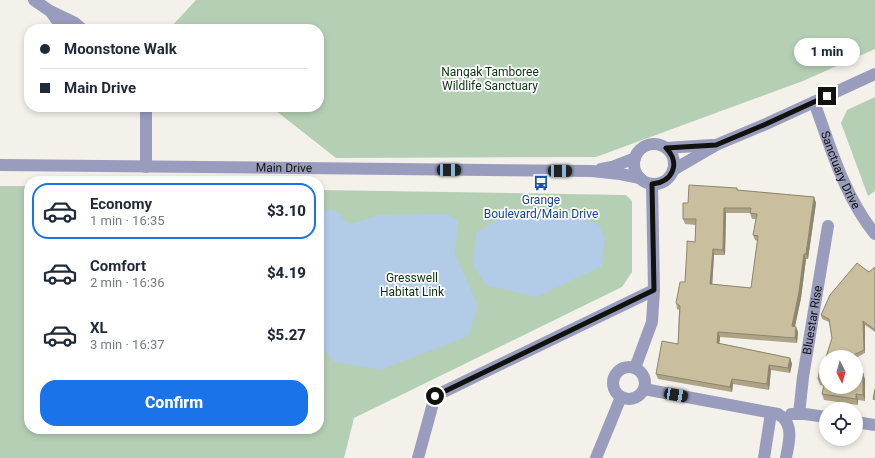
<!DOCTYPE html>
<html lang="en">
<head>
<meta charset="utf-8">
<style>
  body { margin:0; font-family:Roboto,sans-serif; background:#f2f2f3; color:#1f2937; height:100vh; display:flex; flex-direction:column; font-size:15px; white-space:nowrap }
  * { box-sizing:border-box; margin:0 }
  p { font-size:13px; color:#747a83 }
  .icon { flex:none; width:22px; height:22px; fill:none; stroke:currentColor; stroke-width:2; stroke-linecap:round; stroke-linejoin:round }
  .map { position:relative; flex:1; overflow:hidden }
  .details { position:absolute; left:24px; top:176px; width:300px; height:258px; display:flex; flex-direction:column; background:#fff; border-radius:16px; box-shadow:0 2px 6px #0003 }
  .details>* { flex:none }
  .banner { position:absolute; left:24px; top:24px; width:300px; height:88px; border-radius:16px; box-shadow:0 2px 6px #0003; display:grid; align-content:center; height:88px; padding:0 16px; background:#fff }
  .needle { width:26px; rotate:174deg }
  .fabs { position:absolute; left:819px; top:350px; display:grid; gap:8px }
  .fabs a { display:grid; place-items:center; width:44px; height:44px; border-radius:50%; background:#fff; box-shadow:0 2px 6px #0003; font-size:20px }
  .end { position:absolute; width:18px; height:18px; margin:-9px; border:5px solid #12120f; background:#fff; box-shadow:0 0 0 2px #fff }
  .from { border-radius:50% }
  .bubble { position:absolute; height:28px; border-radius:14px; background:#fff; box-shadow:0 2px 6px #0003; font-size:13px; font-weight:800; line-height:28px; text-align:center }
  .car { position:absolute; width:12px; height:24px; margin:-12px -6px; border-radius:5px; box-shadow:0 0 3px 1px #0007; background:linear-gradient(#222 24%,#8ab4d8 0 40%,#222 0 76%,#8ab4d8 0 86%,#222 0) }
  .banner b { display:flex; align-items:center; gap:14px; height:38px; font-size:15px }
  .banner b+b { border-top:1px solid #e0e1e3 }
  .banner i { width:10px; height:10px; background:#1f2937 }
  ul { padding:7px 0 0; list-style:none }
  li { display:flex; align-items:center; gap:12px; height:56px; margin:0 8px 6px; padding:0 8px; border:2px solid transparent; border-radius:16px }
  li div { flex:1 }
  li b { display:block; font-size:15px }
  li em { font-style:normal; font-weight:800 }
  li.on { border-color:#1a73e8 }
  li>.icon { width:36px; height:36px; stroke-width:1.5 }
  .button { display:flex; gap:8px; margin-top:auto; padding:8px 16px }
  .button a { flex:1; height:46px; border-radius:16px; background:#1a73e8; color:#fff; font-size:16px; font-weight:800; line-height:46px; text-align:center }
  .map>svg:first-child { display:block }
  .green { fill:#b5cfb5 }
  .water { fill:#b2cbe6 }
  .lines { fill:none; stroke-linecap:round; stroke-linejoin:round }
  .minor { stroke:#999cbd; stroke-width:12 }
  .wall { fill:#ada387; fill-rule:evenodd }
  .shaded-wall { fill:#8d856e }
  .building { fill:#c9be9d; stroke:#8d856e; fill-rule:evenodd }
  .route { stroke:#12120f; stroke-width:5 }
  .labels { text-anchor:middle; dominant-baseline:central; stroke-width:3.5; stroke-linejoin:round; paint-order:stroke }
  .park-label { font-size:12px; fill:#093410; stroke:#fff }
  .street-label { font-size:12px; fill:#12120f; stroke:#fff }
  .transit-label { font-size:12px; fill:#164399; stroke:#fff }
</style>
</head>
<body>
<div class="map">
<svg width="875" height="458" viewBox="0 0 875 458">
  <rect width="100%" height="100%" fill="#f3f1ea"/>
  <g class="green">
    <polygon points="196,0 875,0 875,49 803,81 596,157 336,158 271,107 319,107 319,29 172,29 170,28"/>
    <polygon points="875,97 875,191 868,196 841,123 847,110"/>
    <polygon points="0,186 29,186 29,429 319,429 319,190 626,195 632,201 632,272 622,287 354,418 344,458 0,458"/>
  </g>
  <g class="water">
    <polygon points="319,210 334,210 350,224 380,215 446,214 458,220 455,254 478,306 468,336 381,370 334,362 319,343"/>
    <polygon points="562,212 599,225 605,239 602,266 537,297 486,285 473,265 476,233 504,216"/>
  </g>
  <g class="lines">
    <g class="minor">
      <polyline points="34,0 50,11 75,23 82,29"/>
      <polyline points="51,12 63,29"/>
      <path id="s1" d="M814,102C831,148 844,196 875,234"/>
      <polyline points="146,107 146,167"/>
      <circle cx="654" cy="164" r="20"/>
      <polyline points="666,148 712,145"/>
      <path id="s2" d="M0,165L592,171L620,174L640,178"/>
      <polyline points="601,169 612,167 635,158"/>
      <polyline points="673,170 716,145 766,124 875,74"/>
      <circle cx="629" cy="383" r="16"/>
      <polyline points="635,368 652,322 654,290 652,184"/>
      <path d="M644,389L778,414C781,416 784,418 785,420C793,431 788,446 786,458"/>
      <polyline points="791,414 805,414 826,417"/>
      <path id="s3" d="M799,414L803,377L828,226"/>
      <polyline points="856,422 875,425"/>
      <polyline points="418,458 435,396 654,290"/>
      <polyline points="596,458 621,397"/>
      <polyline points="764,458 771,413"/>
    </g>
  </g>
  <g class="wall">
    <path d="M737,188L738,190L814,197L816,203L808,259H806L801,298L795,326L798,332L797,343L720,337L719,343L790,358L792,364L790,373L771,370L769,390L733,384L732,392L658,379L656,374L678,344L679,310L677,309L676,303L685,282L695,242L696,225L685,224L683,219ZM726,213H750L752,219H756L753,235L755,240L758,241L751,288L712,284L714,255H725Z"/>
    <polygon points="875,267 875,332 865,325 865,353 856,358 856,357 826,357 832,338 829,322 822,319 821,315 869,272"/>
    <polygon points="826,358 826,387 865,379 865,401 858,400 858,405 824,400 822,394 824,386 820,385 818,379 823,368"/>
  </g>
  <g class="shaded-wall">
    <polygon points="814,197 816,203 808,259 806,254"/>
    <polygon points="724,208 726,213 725,255 723,250"/>
    <polygon points="713,249 714,255 712,289 710,284"/>
    <polygon points="804,254 806,259 801,298 794,331 792,326"/>
    <polygon points="863,321 865,325 865,353 864,350"/>
    <polygon points="796,327 798,332 797,343 795,338"/>
    <polygon points="718,332 720,337 719,348 717,343"/>
    <polygon points="790,358 792,364 790,373 788,368"/>
    <polygon points="769,365 771,370 769,390 767,384"/>
    <polygon points="863,373 865,379 865,401 863,395"/>
    <polygon points="732,379 733,384 732,392 730,387"/>
    <polygon points="856,394 858,400 858,405 856,399"/>
  </g>
  <g class="building">
    <path d="M689,185L737,188V190L814,197L806,254H804L799,292L792,326L796,327L795,338L718,332L717,343L790,358L788,368L769,365L767,384L732,379L730,387L656,374L662,341L678,344L680,306L676,303L680,282H685L687,247V241L695,242L696,219H683V203H688ZM724,208H751L750,213L757,214L753,235L758,236L751,288L710,284L713,249L723,250Z"/>
    <polygon points="857,263 869,272 875,267 875,330 863,321 864,350 849,357 826,357 832,338 829,319 821,315 830,295"/>
    <polygon points="826,358 826,368 823,368"/>
    <polygon points="820,368 826,369 826,387 856,387 856,372 863,373 863,395 856,394 856,399 822,394 825,381 818,379"/>
    <polygon points="875,389 875,400 873,399"/>
  </g>
  <g class="lines">
    <path class="route" d="M435,396L654,290L652,184C673,182 681,163 666,148L716,145L766,124L827,96"/>
  </g>
  <defs>
    <symbol id="bus-bare" viewBox="-9 -9 18 18"><path d="M-5-6H5V4H4V6H2V4H-2V6H-4V4H-5ZM-3.5-4V0h7V-4ZM-3.5 1.2v1.5H-2V1.2ZM2 1.2v1.5H3.5V1.2Z" fill="#1a4fb4" stroke="#fff" stroke-width="2.5" paint-order="stroke"/></symbol>
  </defs>
  <g fill-rule="evenodd">
    <use href="#bus-bare" x="530" y="172" width="22" height="22"/>
  </g>
  <g class="labels">
    <g class="park-label">
      <text x="490" y="72">Nangak Tamboree<tspan x="490" dy="14">Wildlife Sanctuary</tspan></text>
      <text x="412" y="278">Gresswell<tspan x="412" dy="14">Habitat Link</tspan></text>
    </g>
    <g class="street-label">
      <text stroke="none"><textPath href="#s2" startOffset="284">Main Drive</textPath></text>
      <text stroke="none"><textPath href="#s1" startOffset="73">Sanctuary Drive</textPath></text>
      <text stroke="none"><textPath href="#s3" startOffset="95">Bluestar Rise</textPath></text>
    </g>
    <g class="transit-label">
      <text x="541" y="200">Grange<tspan x="541" dy="14">Boulevard/Main Drive</tspan></text>
    </g>
  </g>
</svg>
<div class="fabs">
<a><svg class="needle" viewBox="-14 -14 28 28"><path d="M0-13l5 13h-10z" fill="#e53935"/><path d="M0 13l5-13h-10z" fill="#747a83"/></svg></a>
<a><svg class="icon" aria-label="locate" viewBox="0 0 24 24"><circle cx="12" cy="12" r="6"/><path d="M12 2v4M12 18v4M2 12h4M18 12h4"/></svg></a>
</div>
<i class="end from" style="left:435px;top:396px"></i>
<i class="end" style="left:827px;top:96px"></i>
<div class="bubble" style="left:794px;top:38px;width:66px">1 min</div>
<i class="car" style="left:449px;top:170px;rotate:90deg"></i>
<i class="car" style="left:560px;top:171px;rotate:91deg"></i>
<i class="car" style="left:676px;top:395px;rotate:100deg"></i>
<div class="banner">
<b><i class="from"></i>Moonstone Walk</b>
<b><i></i>Main Drive</b>
</div>
<section class="details">
<ul>
<li class="on"><svg class="icon" aria-label="car" viewBox="0 0 24 24"><path d="M5 17H2v-5l4-1 3-4h7l3 4 3 1v5h-3M9 17h6M6 11h13"/><circle cx="7" cy="17" r="2"/><circle cx="17" cy="17" r="2"/></svg><div><b>Economy</b><p>1 min · 16:35</p></div><em>$3.10</em></li>
<li><svg class="icon" aria-label="car" viewBox="0 0 24 24"><path d="M5 17H2v-5l4-1 3-4h7l3 4 3 1v5h-3M9 17h6M6 11h13"/><circle cx="7" cy="17" r="2"/><circle cx="17" cy="17" r="2"/></svg><div><b>Comfort</b><p>2 min · 16:36</p></div><em>$4.19</em></li>
<li><svg class="icon" aria-label="car" viewBox="0 0 24 24"><path d="M5 17H2v-5l4-1 3-4h7l3 4 3 1v5h-3M9 17h6M6 11h13"/><circle cx="7" cy="17" r="2"/><circle cx="17" cy="17" r="2"/></svg><div><b>XL</b><p>3 min · 16:37</p></div><em>$5.27</em></li>
</ul>
<div class="button"><a>Confirm</a></div>
</section>
</div>
</body>
</html>
